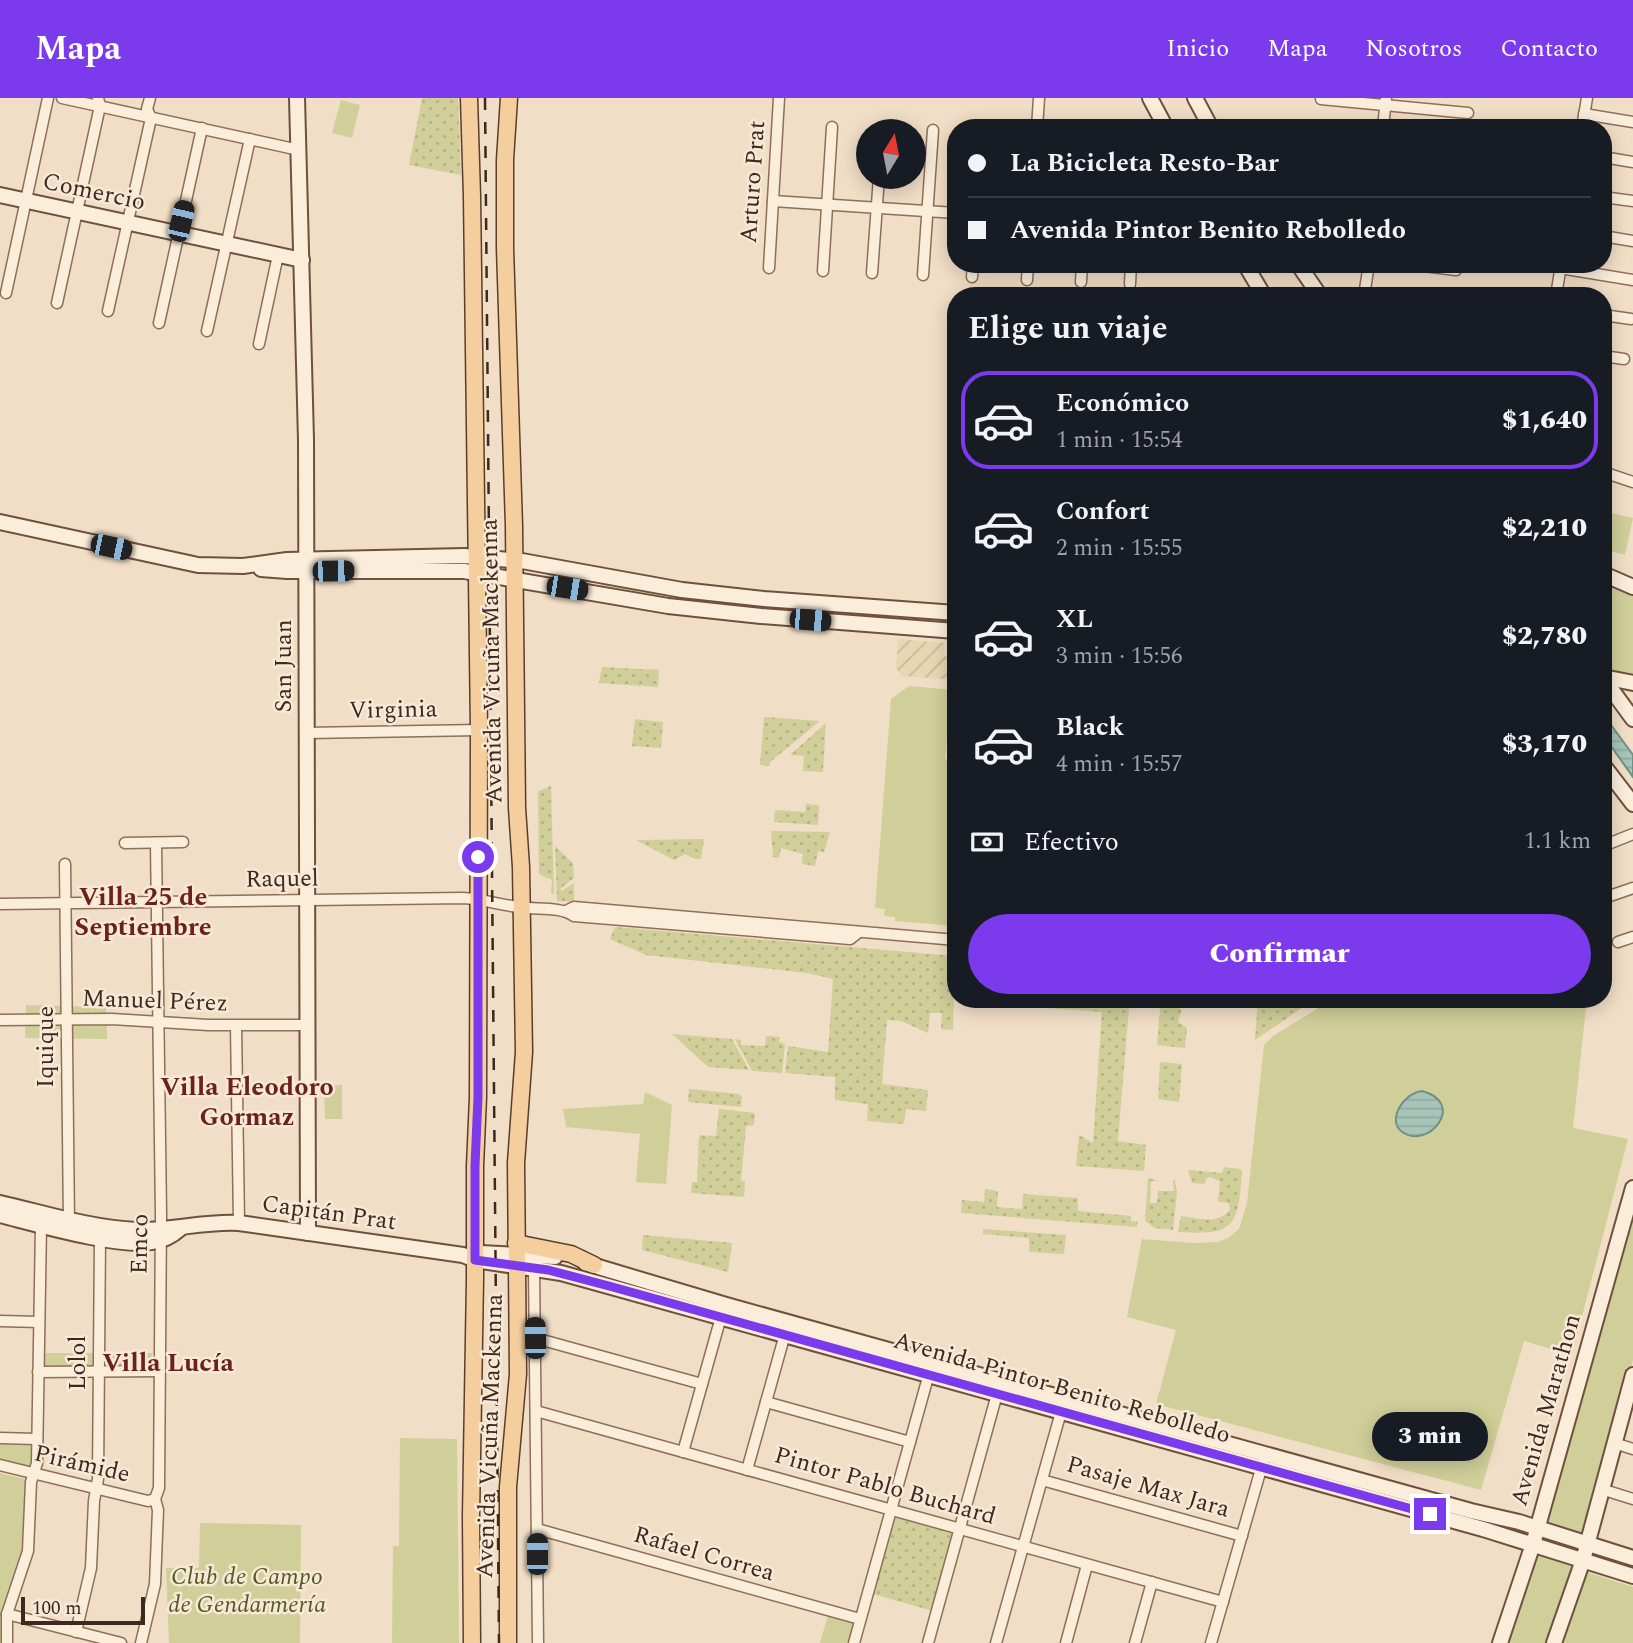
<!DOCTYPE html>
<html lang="es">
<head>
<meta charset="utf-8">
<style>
  body { margin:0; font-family:Spectral,serif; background:#242831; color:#f1f3f6; height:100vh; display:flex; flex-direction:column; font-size:26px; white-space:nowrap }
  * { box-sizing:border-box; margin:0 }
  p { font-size:23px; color:#9ea1a6 }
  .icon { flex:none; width:38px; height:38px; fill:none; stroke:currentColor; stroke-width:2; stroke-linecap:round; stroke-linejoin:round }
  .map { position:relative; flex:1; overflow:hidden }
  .sheet { position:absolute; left:947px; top:189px; width:665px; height:721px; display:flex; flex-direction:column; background:#171b24; border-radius:28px; box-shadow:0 4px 18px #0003 }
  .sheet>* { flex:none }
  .guide { position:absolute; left:947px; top:21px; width:665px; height:154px; border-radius:28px; box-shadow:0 4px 18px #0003; display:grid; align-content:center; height:154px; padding:0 21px; background:#171b24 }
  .needle { width:46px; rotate:10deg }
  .buttons { position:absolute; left:856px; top:21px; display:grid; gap:14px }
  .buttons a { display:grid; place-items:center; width:70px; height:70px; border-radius:50%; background:#171b24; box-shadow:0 4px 18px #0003; font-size:35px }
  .scale { position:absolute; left:21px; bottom:18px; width:124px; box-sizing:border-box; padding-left:7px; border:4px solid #3d291f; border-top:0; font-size:19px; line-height:24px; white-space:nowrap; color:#3d291f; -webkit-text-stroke:5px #f7e9d6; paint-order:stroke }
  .end { position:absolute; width:32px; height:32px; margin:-16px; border:9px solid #7c3aed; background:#fff; box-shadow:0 0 0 4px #fff }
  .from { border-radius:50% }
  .bubble { position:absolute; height:49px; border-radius:24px; background:#171b24; box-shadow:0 4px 18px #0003; font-size:23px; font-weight:800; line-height:49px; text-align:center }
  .car { position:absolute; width:21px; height:42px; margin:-21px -10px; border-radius:9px; box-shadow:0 0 5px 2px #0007; background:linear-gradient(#222 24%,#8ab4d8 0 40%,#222 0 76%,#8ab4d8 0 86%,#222 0) }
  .guide b { display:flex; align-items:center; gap:24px; height:66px; font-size:26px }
  .guide b+b { border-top:2px solid #363941 }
  .guide i { width:18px; height:18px; background:#f1f3f6 }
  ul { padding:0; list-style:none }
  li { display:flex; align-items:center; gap:21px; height:98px; margin:0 14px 10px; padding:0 7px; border:4px solid transparent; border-radius:28px }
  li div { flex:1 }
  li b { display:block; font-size:26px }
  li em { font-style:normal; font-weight:800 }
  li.current { border-color:#7c3aed }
  li>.icon { width:63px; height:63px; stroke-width:1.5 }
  h2 { padding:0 21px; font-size:32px; line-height:84px }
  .pay { display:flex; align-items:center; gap:18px; height:77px; padding:0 21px; font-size:26px }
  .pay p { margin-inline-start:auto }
  .cta { display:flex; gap:14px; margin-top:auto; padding:14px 21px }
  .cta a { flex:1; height:80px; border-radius:42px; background:#7c3aed; color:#fff; font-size:28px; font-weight:800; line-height:80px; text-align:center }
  header { display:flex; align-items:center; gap:42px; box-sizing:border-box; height:98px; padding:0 35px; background:#7c3aed; color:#fff }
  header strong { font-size:33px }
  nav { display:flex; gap:38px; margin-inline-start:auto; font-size:24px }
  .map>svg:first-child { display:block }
  .farmland { fill:url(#farmland-furrows) }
  .grass { fill:url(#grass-dots) }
  .green { fill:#d0cf99 }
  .water { fill:url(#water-rules); stroke:#6d9385; stroke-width:2 }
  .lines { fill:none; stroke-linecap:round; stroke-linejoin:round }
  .street-casing { stroke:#8d6f5a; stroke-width:13 }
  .secondary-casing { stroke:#6f503d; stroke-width:18 }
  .primary-casing { stroke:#5b3d2f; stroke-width:19 }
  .street { stroke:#faedda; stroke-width:10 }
  .secondary { stroke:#faedda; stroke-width:14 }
  .primary { stroke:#f5ce9d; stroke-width:16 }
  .rail { stroke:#3d291f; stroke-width:2.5; stroke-dasharray:12 12; stroke-linecap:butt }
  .route { stroke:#7c3aed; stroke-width:9 }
  .labels { text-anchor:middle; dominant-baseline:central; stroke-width:5; stroke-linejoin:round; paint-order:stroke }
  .street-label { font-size:24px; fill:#3d291f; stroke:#f7e9d6 }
  .park-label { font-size:24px; font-style:italic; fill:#545a24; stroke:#f7e9d6 }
  .neighbourhood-label { font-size:26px; font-weight:bold; fill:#6b221c; stroke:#f7e9d6 }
</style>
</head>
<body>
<header>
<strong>Mapa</strong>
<nav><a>Inicio</a><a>Mapa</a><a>Nosotros</a><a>Contacto</a></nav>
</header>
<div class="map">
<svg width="1633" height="1545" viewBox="0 0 1633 1545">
  <defs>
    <pattern id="farmland-furrows" width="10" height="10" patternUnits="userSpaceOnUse" patternTransform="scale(1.75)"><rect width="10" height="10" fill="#e7d7b3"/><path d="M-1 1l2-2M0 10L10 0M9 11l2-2" fill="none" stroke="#c7b99a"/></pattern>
    <pattern id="grass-dots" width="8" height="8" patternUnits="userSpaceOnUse" patternTransform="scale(1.75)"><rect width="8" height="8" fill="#d0cf99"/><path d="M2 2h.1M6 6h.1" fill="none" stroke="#b4b283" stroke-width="1.8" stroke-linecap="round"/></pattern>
    <pattern id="water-rules" width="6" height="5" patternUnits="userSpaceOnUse" patternTransform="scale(1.75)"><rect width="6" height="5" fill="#a8c4b8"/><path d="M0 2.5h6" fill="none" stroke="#92a89e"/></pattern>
  </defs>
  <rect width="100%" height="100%" fill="#f1dec6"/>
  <polygon class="farmland" points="898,541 944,545 944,558 955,559 955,582 902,578 896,570"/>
  <g class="grass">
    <polygon points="422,0 458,0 461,77 409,67"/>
    <polygon points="602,483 955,520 955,529 675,504 600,490"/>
    <polygon points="602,569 659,572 658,589 599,585"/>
    <polygon points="764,619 820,623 770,664 770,668 760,667"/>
    <polygon points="635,621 663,624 661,650 632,648"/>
    <polygon points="826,625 823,674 803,673 804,658 790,657"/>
    <polygon points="551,688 554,796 551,795 552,782 539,776 538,693"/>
    <polygon points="806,706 819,707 818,727 774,724 775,712 805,714"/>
    <polygon points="771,733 830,734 824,754 818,753 815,768 802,766 803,756 781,750 779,760 773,759"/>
    <polygon points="704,741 701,761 695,761 685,756 674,762 636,742"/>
    <polygon points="555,748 573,765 574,780 560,791 562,793 574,785 574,804 557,803"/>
    <polygon points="615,829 955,858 953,932 941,931 942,915 930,915 928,935 901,923 887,922 882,986 928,992 926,1013 906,1011 904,1026 867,1023 868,1006 835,1002 835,979 785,975 788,948 828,954 833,881 807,875 646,857 610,841"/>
    <polygon points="968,901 1107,901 1106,908 1129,910 1118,1043 1146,1047 1144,1073 1076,1068 1079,1037 1093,1045 1102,914 967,904"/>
    <polygon points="1161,901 1177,902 1181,913 1178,924 1187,930 1185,950 1157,947"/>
    <polygon points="1258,901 1315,901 1255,942"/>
    <polygon points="672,936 732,941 749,972 708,969"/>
    <polygon points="766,938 780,939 779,944 785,946 782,975 752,973 735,941 741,942 741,947 765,948"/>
    <polygon points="1160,964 1182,966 1179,1004 1158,1001"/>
    <polygon points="689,991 739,996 742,998 741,1009 688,1004"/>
    <polygon points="719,1011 755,1015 754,1027 746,1028 741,1083 745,1083 744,1099 691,1095 692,1084 697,1084 699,1037 716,1038"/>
    <path d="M1224,1069L1241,1071L1242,1075C1238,1128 1235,1138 1178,1134L1181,1118C1198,1120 1220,1127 1230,1111L1229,1105L1218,1104L1220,1084L1211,1079L1206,1080L1205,1086L1192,1085L1188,1072L1222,1075Z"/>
    <polygon points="1148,1080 1159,1083 1151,1083 1150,1105 1157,1105 1158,1093 1174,1093 1173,1082 1175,1082 1177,1094 1173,1132 1155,1130 1145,1123"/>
    <polygon points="985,1091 998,1093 997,1109 1022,1111 1023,1096 1078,1100 1078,1113 1131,1118 1131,1123 1138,1124 1137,1129 961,1115 962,1102 984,1104"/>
    <polygon points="983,1131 1066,1137 1064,1156 1029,1154 1029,1140 983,1136"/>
    <polygon points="643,1137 732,1145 728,1174 642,1152"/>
    <polygon points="895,1419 955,1436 933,1513 873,1496"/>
  </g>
  <g class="green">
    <polygon points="341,2 360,7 352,40 332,35"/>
    <polygon points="1611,415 1633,420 1625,457 1603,451"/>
    <polygon points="1603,482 1615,486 1633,496 1633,581 1603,573"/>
    <polygon points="909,588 955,592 955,621 952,621 951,638 947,638 945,661 955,662 955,828 895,823 895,819 884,818 885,811 875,810 891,601"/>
    <polygon points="1333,901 1587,901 1573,1030 1628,1041 1572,1257 1524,1243 1481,1392 1156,1306 1176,1232 1127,1219 1142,1141 1193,1145 1218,1144 1228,1140 1239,1131 1247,1105 1264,947 1273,938"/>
    <polygon points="26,907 106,909 107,941 25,940"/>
    <polygon points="324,987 342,987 342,1021 325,1021"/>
    <polygon points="645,994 672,1007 666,1086 636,1084 640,1036 566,1029 563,1011 643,1006"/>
    <polygon points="1633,1106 1633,1262 1583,1440 1542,1427"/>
    <polygon points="44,1255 152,1255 151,1271 44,1270"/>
    <polygon points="400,1340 457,1341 459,1545 392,1545 393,1448 399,1448"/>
    <polygon points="0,1346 33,1347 32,1370 0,1362"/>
    <polygon points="0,1375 25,1381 22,1457 3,1515 5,1545 0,1545"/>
    <polygon points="200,1425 301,1427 300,1545 169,1545 166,1470 199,1470"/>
    <polygon points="1537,1451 1575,1463 1577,1469 1550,1545 1505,1545"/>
    <polygon points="1587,1474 1633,1489 1633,1545 1562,1545"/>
    <polygon points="828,1517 853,1524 855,1527 850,1545 820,1545"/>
  </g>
  <g class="water">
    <polygon points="1603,616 1633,657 1633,679 1603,637"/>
    <path d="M1422,993C1468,1005 1427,1054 1401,1033C1387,1021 1404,995 1422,993Z"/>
  </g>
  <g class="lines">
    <defs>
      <g id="street">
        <polyline points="62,0 299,52"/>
        <polyline points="1321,1 1468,15"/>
        <polyline points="1584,16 1633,24"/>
        <polyline points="1037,30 1039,0"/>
        <polyline points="1383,30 1386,0"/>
        <polyline points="1582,30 1587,0"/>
        <polyline points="882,33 882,29"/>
        <polyline points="1603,59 1633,64"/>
        <polyline points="1603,99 1633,103"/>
        <polyline points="773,103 956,115"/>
        <polyline points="1603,138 1633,143"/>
        <polyline points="1408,166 1456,172"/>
        <polyline points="769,170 779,0"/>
        <polyline points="1560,170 1633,182"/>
        <polyline points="823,173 832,29"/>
        <polyline points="872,175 879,79"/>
        <polyline points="923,177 933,32"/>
        <polyline points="972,179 973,166"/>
        <polyline points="1027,182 1028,166"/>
        <polyline points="1081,184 1082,166"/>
        <polyline points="1130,186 1131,166"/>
        <polyline points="6,195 48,0"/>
        <polyline points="1364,198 1369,166"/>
        <polyline points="1556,198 1561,167"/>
        <polyline points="57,205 100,8 98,0"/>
        <polyline points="108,213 151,20 147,11 150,0"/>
        <polyline points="1603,217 1631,221"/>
        <polyline points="159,225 202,30"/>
        <polyline points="207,233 250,41"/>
        <polyline points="259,246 278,157"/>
        <polyline points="1603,258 1624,261"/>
        <polyline points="1603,374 1633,384"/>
        <polyline points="307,635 479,632"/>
        <polyline points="125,745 183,744"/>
        <polyline points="1603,748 1633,736"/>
        <polyline points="65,766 69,1125"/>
        <polyline points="1604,800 1633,790"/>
        <path d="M0,806L463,800C483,801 500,807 519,809C537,812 559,808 574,818L850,841L859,834"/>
        <polyline points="566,813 574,809 956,842"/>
        <polyline points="1618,844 1633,839"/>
        <polyline points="0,922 112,921 208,927 308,927"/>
        <polyline points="236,928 239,1125"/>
        <polyline points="534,1170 538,1545"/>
        <polyline points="0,1223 39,1224"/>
        <polyline points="535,1240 702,1286"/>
        <polyline points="38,1274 160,1273"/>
        <polyline points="766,1304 910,1344"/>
        <polyline points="536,1313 1223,1504"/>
        <polyline points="0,1340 37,1341"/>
        <polyline points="1614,1345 1633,1351"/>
        <polyline points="683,1354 721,1219"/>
        <polyline points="0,1367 148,1403 155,1401"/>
        <polyline points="747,1372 785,1236"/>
        <polyline points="1042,1382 1242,1438"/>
        <polyline points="1601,1391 1633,1401"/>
        <polyline points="537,1431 860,1521"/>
        <polyline points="7,1516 121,1545"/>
        <polyline points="76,1534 91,1470 94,1403 98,1381 100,1139"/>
        <polyline points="7,1545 7,1516 28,1453 31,1384 37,1365 41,1127"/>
        <polyline points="141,1545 155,1486 158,1412 155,1401 159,1390 161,1117 156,745"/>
        <polyline points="854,1545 930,1272"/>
        <polyline points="928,1545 997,1296"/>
        <polyline points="996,1545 1061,1314"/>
        <polyline points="1066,1545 1087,1467"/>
        <polyline points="1135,1545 1152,1484"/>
        <polyline points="1211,1545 1263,1364"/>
      </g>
      <g id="secondary">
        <polyline points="297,0 306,342 308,1135"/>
        <polyline points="1150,0 1166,30"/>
        <polyline points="1195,0 1211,30"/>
        <polyline points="0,97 302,162"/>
        <polyline points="1245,166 1264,198"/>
        <polyline points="1298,166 1320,198"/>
        <polyline points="0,424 198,467 243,468 287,462 464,458 522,463 682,492 764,501 956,515"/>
        <polyline points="261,471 287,473 464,473 668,508 761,518 956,533"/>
        <polyline points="1603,476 1633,489"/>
        <polyline points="1603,579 1633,585"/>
        <polyline points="1603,580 1633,621"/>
        <polyline points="1603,667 1633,706"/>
        <path d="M0,1105C44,1115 91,1130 137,1132C171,1133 204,1123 239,1125L463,1157L475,1162L561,1175L1483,1431L1633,1478"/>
        <path d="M0,1117C36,1126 118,1150 152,1144C163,1143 172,1138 181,1130"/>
        <polyline points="481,1155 555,1159"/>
        <polyline points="585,1165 726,1207 1471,1413 1519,1424 1633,1460"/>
        <polyline points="1500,1545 1533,1446 1633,1090"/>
        <polyline points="1554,1545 1583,1462 1633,1277"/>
      </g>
      <g id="primary">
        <polyline points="469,0 472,98 479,632 478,999 475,1068 475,1181 471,1418 472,1545"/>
        <polyline points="516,1145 571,1156 594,1167"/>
        <polyline points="508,1545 508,1389 518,1276 516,1065 524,954 521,769 517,710 514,428 505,150 505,62 509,0"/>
      </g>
    </defs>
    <use href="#street" class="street-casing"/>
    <use href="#secondary" class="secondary-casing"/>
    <use href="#primary" class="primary-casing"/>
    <use href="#street" class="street"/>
    <use href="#secondary" class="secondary"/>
    <use href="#primary" class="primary"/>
    <polyline class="rail" points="485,0 499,1545"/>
  </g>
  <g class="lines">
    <polyline class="route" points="478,759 478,999 475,1068 475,1162 548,1172 609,1188 1430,1416"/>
  </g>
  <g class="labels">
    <g class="street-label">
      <text transform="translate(753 84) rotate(-86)">Arturo Prat</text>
      <text transform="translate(94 94) rotate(12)">Comercio</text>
      <text transform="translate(492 563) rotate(-91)">Avenida Vicuña Mackenna</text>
      <text transform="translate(284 568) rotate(-90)">San Juan</text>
      <text transform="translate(393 612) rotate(-1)">Virginia</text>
      <text transform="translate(282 781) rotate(-1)">Raquel</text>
      <text transform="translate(155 903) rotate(2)">Manuel Pérez</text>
      <text transform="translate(46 949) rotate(-90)">Iquique</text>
      <text transform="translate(329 1115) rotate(8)">Capitán Prat</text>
      <text transform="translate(140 1146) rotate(-89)">Emco</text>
      <text transform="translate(78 1265) rotate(-90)">Lolol</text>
      <text transform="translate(1062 1290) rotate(16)">Avenida Pintor Benito Rebolledo</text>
      <text transform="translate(1546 1312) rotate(-74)">Avenida Marathon</text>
      <text transform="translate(490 1338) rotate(-88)">Avenida Vicuña Mackenna</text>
      <text transform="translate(82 1366) rotate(13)">Pirámide</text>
      <text transform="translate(885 1388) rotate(16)">Pintor Pablo Buchard</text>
      <text transform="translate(1148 1389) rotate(16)">Pasaje Max Jara</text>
      <text transform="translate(704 1456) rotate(16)">Rafael Correa</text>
    </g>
    <g class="park-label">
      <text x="247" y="1479">Club de Campo<tspan x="247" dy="28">de Gendarmería</tspan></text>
    </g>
    <g class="neighbourhood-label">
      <text x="143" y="799">Villa 25 de<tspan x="143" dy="30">Septiembre</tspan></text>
      <text x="247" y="989">Villa Eleodoro<tspan x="247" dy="30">Gormaz</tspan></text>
      <text x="168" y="1265">Villa Lucía</text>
    </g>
  </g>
</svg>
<div class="buttons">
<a><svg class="needle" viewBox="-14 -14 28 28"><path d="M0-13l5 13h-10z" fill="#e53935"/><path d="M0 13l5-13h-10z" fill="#9ea1a6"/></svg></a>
</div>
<div class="scale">100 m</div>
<i class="end from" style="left:478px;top:759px"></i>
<i class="end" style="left:1430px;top:1416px"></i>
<div class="bubble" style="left:1372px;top:1314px;width:116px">3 min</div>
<i class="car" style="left:181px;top:123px;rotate:13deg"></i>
<i class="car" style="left:111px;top:449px;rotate:102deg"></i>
<i class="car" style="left:333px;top:473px;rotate:89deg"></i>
<i class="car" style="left:567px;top:490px;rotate:99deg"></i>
<i class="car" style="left:810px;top:522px;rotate:95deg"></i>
<i class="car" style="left:535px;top:1240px;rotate:359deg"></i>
<i class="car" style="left:537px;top:1456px;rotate:0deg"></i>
<div class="guide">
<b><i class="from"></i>La Bicicleta Resto-Bar</b>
<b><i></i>Avenida Pintor Benito Rebolledo</b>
</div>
<section class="sheet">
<h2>Elige un viaje</h2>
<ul>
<li class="current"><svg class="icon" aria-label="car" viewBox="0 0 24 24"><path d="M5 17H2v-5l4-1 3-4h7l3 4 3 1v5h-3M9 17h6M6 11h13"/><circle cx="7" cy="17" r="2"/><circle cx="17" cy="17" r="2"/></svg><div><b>Económico</b><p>1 min · 15:54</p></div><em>$1,640</em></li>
<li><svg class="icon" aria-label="car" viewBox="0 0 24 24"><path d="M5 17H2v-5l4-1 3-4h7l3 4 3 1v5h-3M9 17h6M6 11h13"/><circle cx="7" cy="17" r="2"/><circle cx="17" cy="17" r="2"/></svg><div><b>Confort</b><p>2 min · 15:55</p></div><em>$2,210</em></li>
<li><svg class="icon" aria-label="car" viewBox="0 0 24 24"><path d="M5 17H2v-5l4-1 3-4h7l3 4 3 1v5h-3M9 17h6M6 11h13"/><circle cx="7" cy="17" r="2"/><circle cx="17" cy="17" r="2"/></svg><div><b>XL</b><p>3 min · 15:56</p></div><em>$2,780</em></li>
<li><svg class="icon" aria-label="car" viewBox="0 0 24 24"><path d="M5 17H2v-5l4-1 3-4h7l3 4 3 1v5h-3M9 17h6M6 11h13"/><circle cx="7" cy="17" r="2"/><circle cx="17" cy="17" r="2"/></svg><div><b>Black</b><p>4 min · 15:57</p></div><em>$3,170</em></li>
</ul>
<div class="pay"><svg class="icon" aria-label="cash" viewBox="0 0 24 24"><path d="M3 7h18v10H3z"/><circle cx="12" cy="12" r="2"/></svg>Efectivo<p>1.1 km</p></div>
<div class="cta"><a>Confirmar</a></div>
</section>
</div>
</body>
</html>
